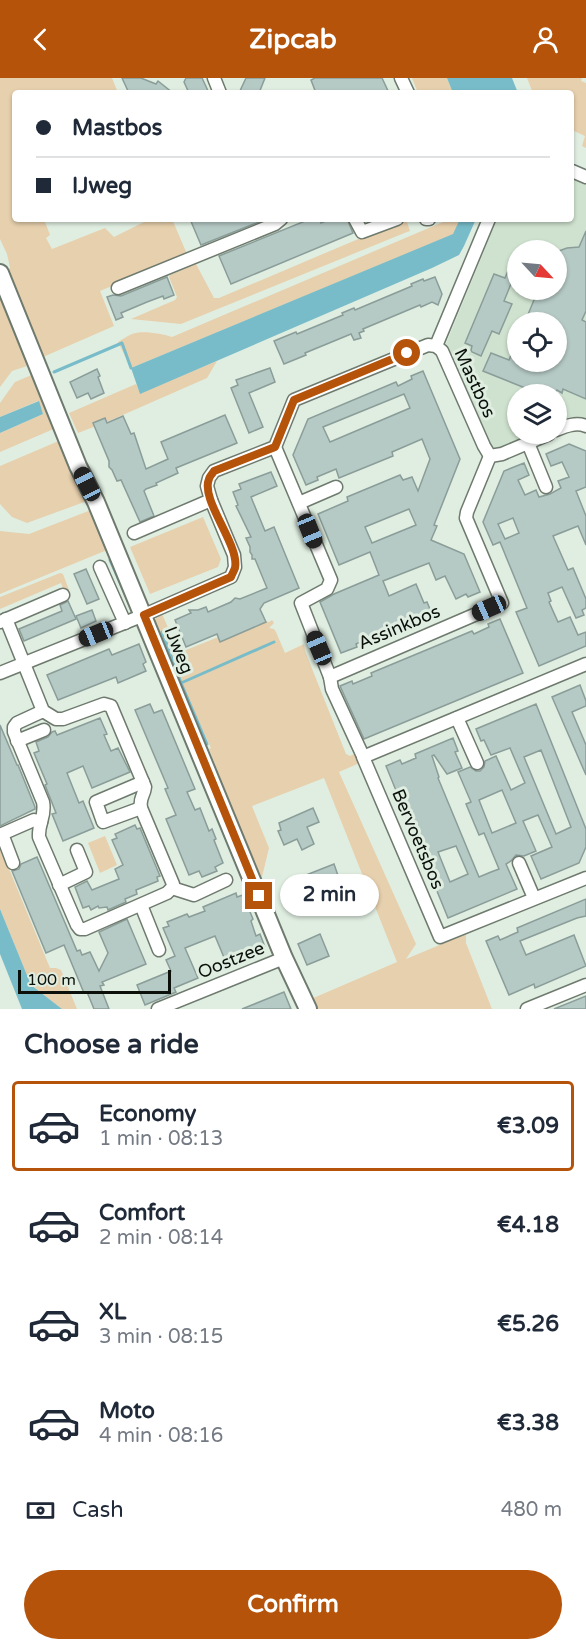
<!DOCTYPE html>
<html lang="en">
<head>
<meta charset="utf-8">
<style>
  body { margin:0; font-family:"Varela Round",sans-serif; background:#f6f6f7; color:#1f2937; height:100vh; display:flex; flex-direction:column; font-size:22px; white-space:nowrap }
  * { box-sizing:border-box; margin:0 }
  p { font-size:20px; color:#747a83 }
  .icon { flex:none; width:33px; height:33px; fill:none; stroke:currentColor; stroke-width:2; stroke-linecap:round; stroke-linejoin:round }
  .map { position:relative; height:931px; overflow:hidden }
  .details { display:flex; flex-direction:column; background:#fff; flex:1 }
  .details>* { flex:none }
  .banner { position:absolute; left:12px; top:12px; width:562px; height:132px; border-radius:6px; box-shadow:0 2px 4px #0004; display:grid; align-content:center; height:132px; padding:0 24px; background:#fff }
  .needle { width:39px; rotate:116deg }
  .controls { position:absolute; left:507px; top:162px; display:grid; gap:12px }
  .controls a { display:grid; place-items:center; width:60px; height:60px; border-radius:50%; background:#fff; box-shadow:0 2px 4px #0004; font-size:30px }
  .scale { position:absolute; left:18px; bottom:15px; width:153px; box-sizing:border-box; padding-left:6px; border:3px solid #0b100b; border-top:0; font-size:16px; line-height:21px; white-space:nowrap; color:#0b100b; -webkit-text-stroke:4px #e0eee1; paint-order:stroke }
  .end { position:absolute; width:27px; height:27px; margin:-14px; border:8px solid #b45309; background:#fff; box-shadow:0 0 0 3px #fff }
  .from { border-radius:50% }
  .bubble { position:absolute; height:42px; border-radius:21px; background:#fff; box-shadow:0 2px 4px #0004; font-size:20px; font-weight:700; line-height:42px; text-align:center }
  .car { position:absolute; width:18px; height:36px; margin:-18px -9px; border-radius:8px; box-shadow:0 0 4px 2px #0007; background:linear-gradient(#222 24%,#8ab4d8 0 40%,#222 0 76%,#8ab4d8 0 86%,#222 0) }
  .banner b { display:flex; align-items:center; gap:21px; height:57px; font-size:22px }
  .banner b+b { border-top:2px solid #e0e1e3 }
  .banner i { width:15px; height:15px; background:#1f2937 }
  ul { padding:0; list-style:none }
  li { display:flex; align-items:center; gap:18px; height:90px; margin:0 12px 9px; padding:0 12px; border:3px solid transparent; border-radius:6px }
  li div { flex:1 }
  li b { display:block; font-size:22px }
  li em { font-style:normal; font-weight:700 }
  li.active { border-color:#b45309 }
  li>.icon { width:54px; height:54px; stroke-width:1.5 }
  h2 { padding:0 24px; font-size:27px; line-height:72px }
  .pay { display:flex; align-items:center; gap:15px; height:66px; padding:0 24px; font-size:22px }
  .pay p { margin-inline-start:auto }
  .action { display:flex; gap:12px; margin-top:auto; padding:12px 24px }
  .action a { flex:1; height:69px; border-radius:36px; background:#b45309; color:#fff; font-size:24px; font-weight:700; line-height:69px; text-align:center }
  header { display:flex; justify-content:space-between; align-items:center; height:78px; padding:0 24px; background:#b45309; color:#fff; font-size:27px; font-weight:700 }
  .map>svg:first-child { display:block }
  .built { fill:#cfe2cf; fill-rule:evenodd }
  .green { fill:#e7d0ad }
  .water { fill:#78bcca }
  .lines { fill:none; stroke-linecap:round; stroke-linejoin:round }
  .stream { stroke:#78bcca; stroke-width:3 }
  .building { fill:#b6cac5; stroke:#8a9d99; stroke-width:1.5; fill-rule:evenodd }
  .street-casing { stroke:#6e7a6e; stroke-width:15 }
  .secondary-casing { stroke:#6e7a6e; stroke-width:20 }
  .street { stroke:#fff; stroke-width:12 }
  .secondary { stroke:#fff; stroke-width:16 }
  .route { stroke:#b45309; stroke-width:8 }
  .labels { text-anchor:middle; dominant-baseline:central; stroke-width:6; stroke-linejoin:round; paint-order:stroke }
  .street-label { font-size:18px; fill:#0b100b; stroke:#e0eee1 }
</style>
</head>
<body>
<header><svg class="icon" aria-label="back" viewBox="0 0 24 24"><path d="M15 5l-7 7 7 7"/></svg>Zipcab<svg class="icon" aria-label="person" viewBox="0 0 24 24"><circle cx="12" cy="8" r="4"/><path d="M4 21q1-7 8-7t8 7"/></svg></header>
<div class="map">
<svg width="586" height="931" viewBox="0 0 586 931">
  <rect width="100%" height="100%" fill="#e0eee1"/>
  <path class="built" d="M572,98L586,104V342L557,350L556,316H518V356H542L501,371L494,370L487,366L446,266L497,141H572ZM518,172H556V212H518ZM518,244H556V284H518Z"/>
  <g class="green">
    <polygon points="0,0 112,0 118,15 15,15 15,141 44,141 50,157 46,160 52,171 105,150 114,159 150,141 172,141 187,176 100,213 114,248 43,279 6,194 10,190 7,176 0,161"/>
    <polygon points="412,0 447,0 453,15 418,15"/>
    <polygon points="527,0 582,0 581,3 586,5 586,70 582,68 585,58 572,52 572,15 533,15"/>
    <path d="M450,141H460L454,156L131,290L118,264C123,261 127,258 132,256C142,252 163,256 172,259Z"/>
    <polygon points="405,144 407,144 410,153 407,154 181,246 131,241 175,222 177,219 169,199 170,197 196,186 214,220 219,220 363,159"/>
    <polygon points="0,215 30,287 12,293 0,309"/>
    <polygon points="217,283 207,300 109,343 78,355 69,335 136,306 140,315"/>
    <polygon points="34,296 56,350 0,374 0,355 43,336 38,323 0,339 0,325 15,304"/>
    <polygon points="61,362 87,423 27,445 12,439 0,426 0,388"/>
    <polygon points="91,432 112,470 0,516 0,453 29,456"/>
    <polygon points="203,439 221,481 218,489 150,516 130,469"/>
    <polygon points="60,495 63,496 69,512 68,514 65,515 61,505 0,531 0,519"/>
    <polygon points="162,536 179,574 186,572 261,542 269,544 272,542 274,545 269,550 274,551 276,554 285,575 304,566 305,573 346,676 350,678 359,674 362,684 339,694 416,866 406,881 466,856 466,865 492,931 315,931 311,921 397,884 324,700 252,728 269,770 261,803 209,671 211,670 186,616 155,541"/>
    <polygon points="105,758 117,787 100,795 88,765"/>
    <polygon points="0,769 50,890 56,890 61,892 77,931 62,931 31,907 0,831"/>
  </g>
  <g class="water">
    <polygon points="447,0 512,0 518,15 453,15"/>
    <polygon points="460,141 476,141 464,168 459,177 432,190 140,316 131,290 453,156"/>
    <polygon points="39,323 43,336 0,355 0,339"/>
    <polygon points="0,831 31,907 62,931 22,931 0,876"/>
  </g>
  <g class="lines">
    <g class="stream">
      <polyline points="54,294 122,265 131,290"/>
      <polyline points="110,482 129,525"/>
      <polyline points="162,554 181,605 274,564"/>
      <polyline points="181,605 207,666"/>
    </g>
  </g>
  <g class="building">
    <polygon points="122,0 141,0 156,6 158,3 173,15 129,15"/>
    <polygon points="186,0 202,0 209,15 189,15 184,4"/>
    <polygon points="246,0 265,0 259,15 239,15"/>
    <polygon points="315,0 382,0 389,15 316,15 311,2"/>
    <polygon points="190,141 264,141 264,142 201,167"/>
    <polygon points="310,141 320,141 321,145 331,141 347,141 353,155 231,206 219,178"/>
    <polygon points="586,153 586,233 582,242 586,244 586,321 563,311 562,315 557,312 555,316 540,316 483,293 491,275 509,282 517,263 518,284 556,284 556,244 525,244 538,212 556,212 556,174 567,170 579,169"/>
    <polygon points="511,186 518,188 518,197 515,196 504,223 512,226 499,256 492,253 481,278 472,274 471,272 472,268 465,265 494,196 505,200"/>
    <polygon points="167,199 174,217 164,221 163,218 147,224 121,235 123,239 116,242 107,219 113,217 121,218"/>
    <polygon points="435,199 442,216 438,227 432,224 421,229 420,227 363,251 364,253 359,255 361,260 354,262 351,256 305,275 306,277 284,286 274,263 296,254 297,256 343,237 342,235 354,230 355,232 412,208 411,206 423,201 424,203"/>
    <polygon points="270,290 275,304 249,315 263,349 249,355 231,310 238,307 236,302"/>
    <polygon points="97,291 100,298 98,299 104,315 91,321 88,315 77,320 70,304"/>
    <path d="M423,293L460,381L434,447L437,448L431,462L464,476L480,514L468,519L466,516L456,521L445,498L436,502L429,485L383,503L389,518L416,506L424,525L427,524L432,536L371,562L370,560L356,566L357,569L341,575L320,524L334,516L379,497L370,474L339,487L318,436L348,423L347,419L400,397L403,402L412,399L418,413L430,381L422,361L392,374L393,378L339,400L336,391L317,399L318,402L306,407L293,377L308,341L396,304L398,308L412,301L411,298ZM404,316L410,330L330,364L323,349ZM409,431L416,447L372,465L365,449Z"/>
    <polygon points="225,337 237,365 176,390 178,395 156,405 157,407 146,411 144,413 154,438 140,444 121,402 117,403 112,392 109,389 109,383 93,345 105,340 107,345 123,338 131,356 134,355 146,391 168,381 161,364"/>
    <path d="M569,366L586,373V409L576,413L586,438V467L578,448L553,458L568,492L573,490L586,521V530L582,532L584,537L576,540L562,509L548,515L551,523L549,524L558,544L570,539L578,557L586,554V568L539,588L516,534L527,530L500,464L493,467L483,444L504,393L524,385L529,397L518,402L525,417L536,412L539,419L550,416L561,410L558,403L569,399L562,384L551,388L546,376ZM513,440L519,455L505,461L498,446Z"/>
    <polygon points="271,394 277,408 251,419 265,453 274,449 299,510 264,525 260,531 266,544 220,564 217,556 186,569 175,542 191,535 189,532 198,532 206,529 208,534 231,524 235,520 240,521 267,510 255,481 252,481 252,477 250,474 250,469 246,460 251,459 236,428 238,427 233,414 241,411 239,406"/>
    <polygon points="86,491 99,521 87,526 74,496"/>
    <polygon points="68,523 76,541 24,563 19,551 62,533 60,527"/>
    <polygon points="92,532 96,543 81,550 76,538"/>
    <polygon points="500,541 523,595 364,661 340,608 352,603 353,606 372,598 371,595 472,553 474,556 489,549 488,546"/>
    <polygon points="139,566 146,584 143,586 146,593 118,605 116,599 58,622 47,597 109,571 112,577"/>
    <polygon points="580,607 586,623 586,628 572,634 586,667 586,697 552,619"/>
    <polygon points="150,626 154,635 162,632 195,711 187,714 195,732 200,730 209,753 212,751 216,761 214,762 223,785 215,789 217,793 202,799 199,793 189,797 166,741 176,737 165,711 168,710 135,632"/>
    <path d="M536,626L586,751V769L579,785L541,801L531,778L552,769L538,737L523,743L536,773L524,778L516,777L511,783L506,786L517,811L448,840L428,791L430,790L428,786L430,785L424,768L409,733H407L399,720L386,688L400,682L402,686L416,680L415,676L453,660L458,673L455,674L462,690L447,696L434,677L432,678L439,699L438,700L479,799L491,794L499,791L484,755L479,757L466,726L471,724L458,694L470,689L476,693H480L484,689L485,683L496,678L511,712L525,705L510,670L491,677L484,662L481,663L476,651ZM541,672L571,749L556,756L524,679ZM502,712L516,745L492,755L479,722ZM456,768L468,796L450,804L438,774Z"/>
    <polygon points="100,640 107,656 104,657 111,673 118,670 130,694 92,710 83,688 67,695 79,725 83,723 94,750 63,763 52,736 56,735 45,707 47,706 34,675 39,673 36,664 48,659 52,654 55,653 57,657"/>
    <polygon points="0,647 17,687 18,687 35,729 35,731 0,748"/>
    <polygon points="313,730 319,744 307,749 314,766 302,772 297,761 284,767 278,753 281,752 279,745"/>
    <polygon points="135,747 137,751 140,750 160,798 157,799 158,803 136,812 137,816 125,821 126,824 108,832 107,829 99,830 98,828 91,832 89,828 83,830 75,809 87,803 92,812 119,801 115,791 123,787 112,762 117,760 115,756"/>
    <polygon points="37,779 77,873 80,872 82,877 90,874 99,893 108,875 99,854 127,841 146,886 102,904 104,907 100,908 109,931 94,931 87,914 84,915 64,867 46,875 12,793 19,791 21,786"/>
    <polygon points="334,786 342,809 294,827 286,805"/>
    <polygon points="236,815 237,819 243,817 253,841 251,843 256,858 260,856 265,869 250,876 251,879 228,889 215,858 185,870 198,900 174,910 176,914 145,927 137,907 171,893 166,882 175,878 163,850 169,848 167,844 187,836 189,839 205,833 203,829"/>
    <polygon points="586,821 586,838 577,840 520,863 526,877 574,857 586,888 535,910 534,906 509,917 486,863 498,858 500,862 518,854 517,850"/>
    <polygon points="320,856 329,878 307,887 298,866"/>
    <polygon points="284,914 291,931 242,931"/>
    <polygon points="586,918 586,931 554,931"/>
  </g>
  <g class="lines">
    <defs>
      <g id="street">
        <polyline points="214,0 220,15"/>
        <polyline points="401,0 408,15"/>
        <polyline points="572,93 586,99"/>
        <polyline points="355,141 362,154 397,141"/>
        <polyline points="426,141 429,141"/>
        <polyline points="118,210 275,146 281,141"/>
        <polyline points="436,268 489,141"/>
        <path d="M556,352C566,348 576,344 586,348"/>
        <polyline points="528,365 546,409"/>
        <polyline points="275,369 331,502 327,511 301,525 330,599 502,525 466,440 467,434 490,378"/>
        <polyline points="299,425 336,409"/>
        <polyline points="134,455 211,422"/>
        <polyline points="100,489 125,545"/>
        <path d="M6,541L43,633L56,641H63L104,626L111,628L145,709C144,718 139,720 141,730L173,806L172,810L167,815L85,851H80L77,847L39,759C38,745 46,738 43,724L14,654V649L17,645L43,633"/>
        <polyline points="0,544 63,517"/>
        <polyline points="586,586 363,679 440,859 586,800"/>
        <polyline points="0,595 144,537 231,499 235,489 234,477 211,422 207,408 209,400 214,393 275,369 294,322 428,267 436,268 442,273 484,368 490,378 502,376 549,356"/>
        <polyline points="330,599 332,611 362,676"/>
        <polyline points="457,640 477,685"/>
        <polyline points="17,663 44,652"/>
        <polyline points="141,730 103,744 96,724 143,704"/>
        <polyline points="13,785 2,756 34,742 41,744"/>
        <polyline points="519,785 534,820"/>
        <polyline points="59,807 86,794 77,772"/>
        <polyline points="172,810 194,817 226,802"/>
        <polyline points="141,827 159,872"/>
        <polyline points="158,931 284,880"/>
        <polyline points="527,931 586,907"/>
      </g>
      <polyline id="secondary" points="0,195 78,388 96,424 284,880 308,931"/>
    </defs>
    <use href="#street" class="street-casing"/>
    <use href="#secondary" class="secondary-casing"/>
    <use href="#street" class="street"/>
    <use href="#secondary" class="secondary"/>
  </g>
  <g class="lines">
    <path class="route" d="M259,818L144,537L231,499C232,496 234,493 235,490C240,467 200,422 209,401C209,399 213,395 214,393L275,369L294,322L407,275"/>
  </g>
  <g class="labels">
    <g class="street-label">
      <text transform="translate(475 305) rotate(65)">Mastbos</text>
      <text transform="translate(399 549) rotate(-23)">Assinkbos</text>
      <text transform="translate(179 572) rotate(68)">IJweg</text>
      <text transform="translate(418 761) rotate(67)">Bervoetsbos</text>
      <text transform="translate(231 882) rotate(-22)">Oostzee</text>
    </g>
  </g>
</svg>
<div class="controls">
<a><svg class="needle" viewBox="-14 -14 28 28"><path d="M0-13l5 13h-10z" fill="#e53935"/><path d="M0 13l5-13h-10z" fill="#747a83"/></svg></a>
<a><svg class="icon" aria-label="locate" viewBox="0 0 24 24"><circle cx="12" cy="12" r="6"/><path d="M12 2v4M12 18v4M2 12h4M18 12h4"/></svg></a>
<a><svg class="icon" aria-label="layers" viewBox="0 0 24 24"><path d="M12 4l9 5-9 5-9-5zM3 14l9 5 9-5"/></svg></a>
</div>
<div class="scale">100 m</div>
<i class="end from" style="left:407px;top:275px"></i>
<i class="end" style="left:259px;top:818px"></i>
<div class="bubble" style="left:280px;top:796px;width:99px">2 min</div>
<i class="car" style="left:87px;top:406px;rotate:333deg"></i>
<i class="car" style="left:310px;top:453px;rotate:158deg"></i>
<i class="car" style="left:489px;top:530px;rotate:246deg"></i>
<i class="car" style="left:96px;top:556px;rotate:248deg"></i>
<i class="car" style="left:319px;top:570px;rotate:337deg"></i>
<div class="banner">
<b><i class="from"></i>Mastbos</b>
<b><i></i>IJweg</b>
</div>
</div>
<section class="details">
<h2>Choose a ride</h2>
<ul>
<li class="active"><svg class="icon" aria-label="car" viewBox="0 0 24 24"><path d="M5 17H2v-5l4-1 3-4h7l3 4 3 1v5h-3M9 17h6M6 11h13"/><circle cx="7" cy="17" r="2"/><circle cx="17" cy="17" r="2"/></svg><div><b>Economy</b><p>1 min · 08:13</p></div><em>€3.09</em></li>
<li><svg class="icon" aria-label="car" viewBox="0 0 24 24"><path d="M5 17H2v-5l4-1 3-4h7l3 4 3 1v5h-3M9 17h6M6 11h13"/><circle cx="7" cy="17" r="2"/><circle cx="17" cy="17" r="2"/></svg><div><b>Comfort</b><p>2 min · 08:14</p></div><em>€4.18</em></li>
<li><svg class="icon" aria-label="car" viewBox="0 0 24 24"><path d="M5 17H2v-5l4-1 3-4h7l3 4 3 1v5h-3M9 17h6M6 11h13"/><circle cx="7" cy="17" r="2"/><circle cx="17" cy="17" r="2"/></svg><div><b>XL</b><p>3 min · 08:15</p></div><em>€5.26</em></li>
<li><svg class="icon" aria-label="car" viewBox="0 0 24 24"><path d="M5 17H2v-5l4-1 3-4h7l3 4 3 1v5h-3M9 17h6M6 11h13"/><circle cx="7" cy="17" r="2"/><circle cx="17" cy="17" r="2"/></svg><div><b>Moto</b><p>4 min · 08:16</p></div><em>€3.38</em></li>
</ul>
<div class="pay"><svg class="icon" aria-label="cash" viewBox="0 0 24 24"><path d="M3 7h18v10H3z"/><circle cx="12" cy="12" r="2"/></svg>Cash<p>480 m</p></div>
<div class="action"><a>Confirm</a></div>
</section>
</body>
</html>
